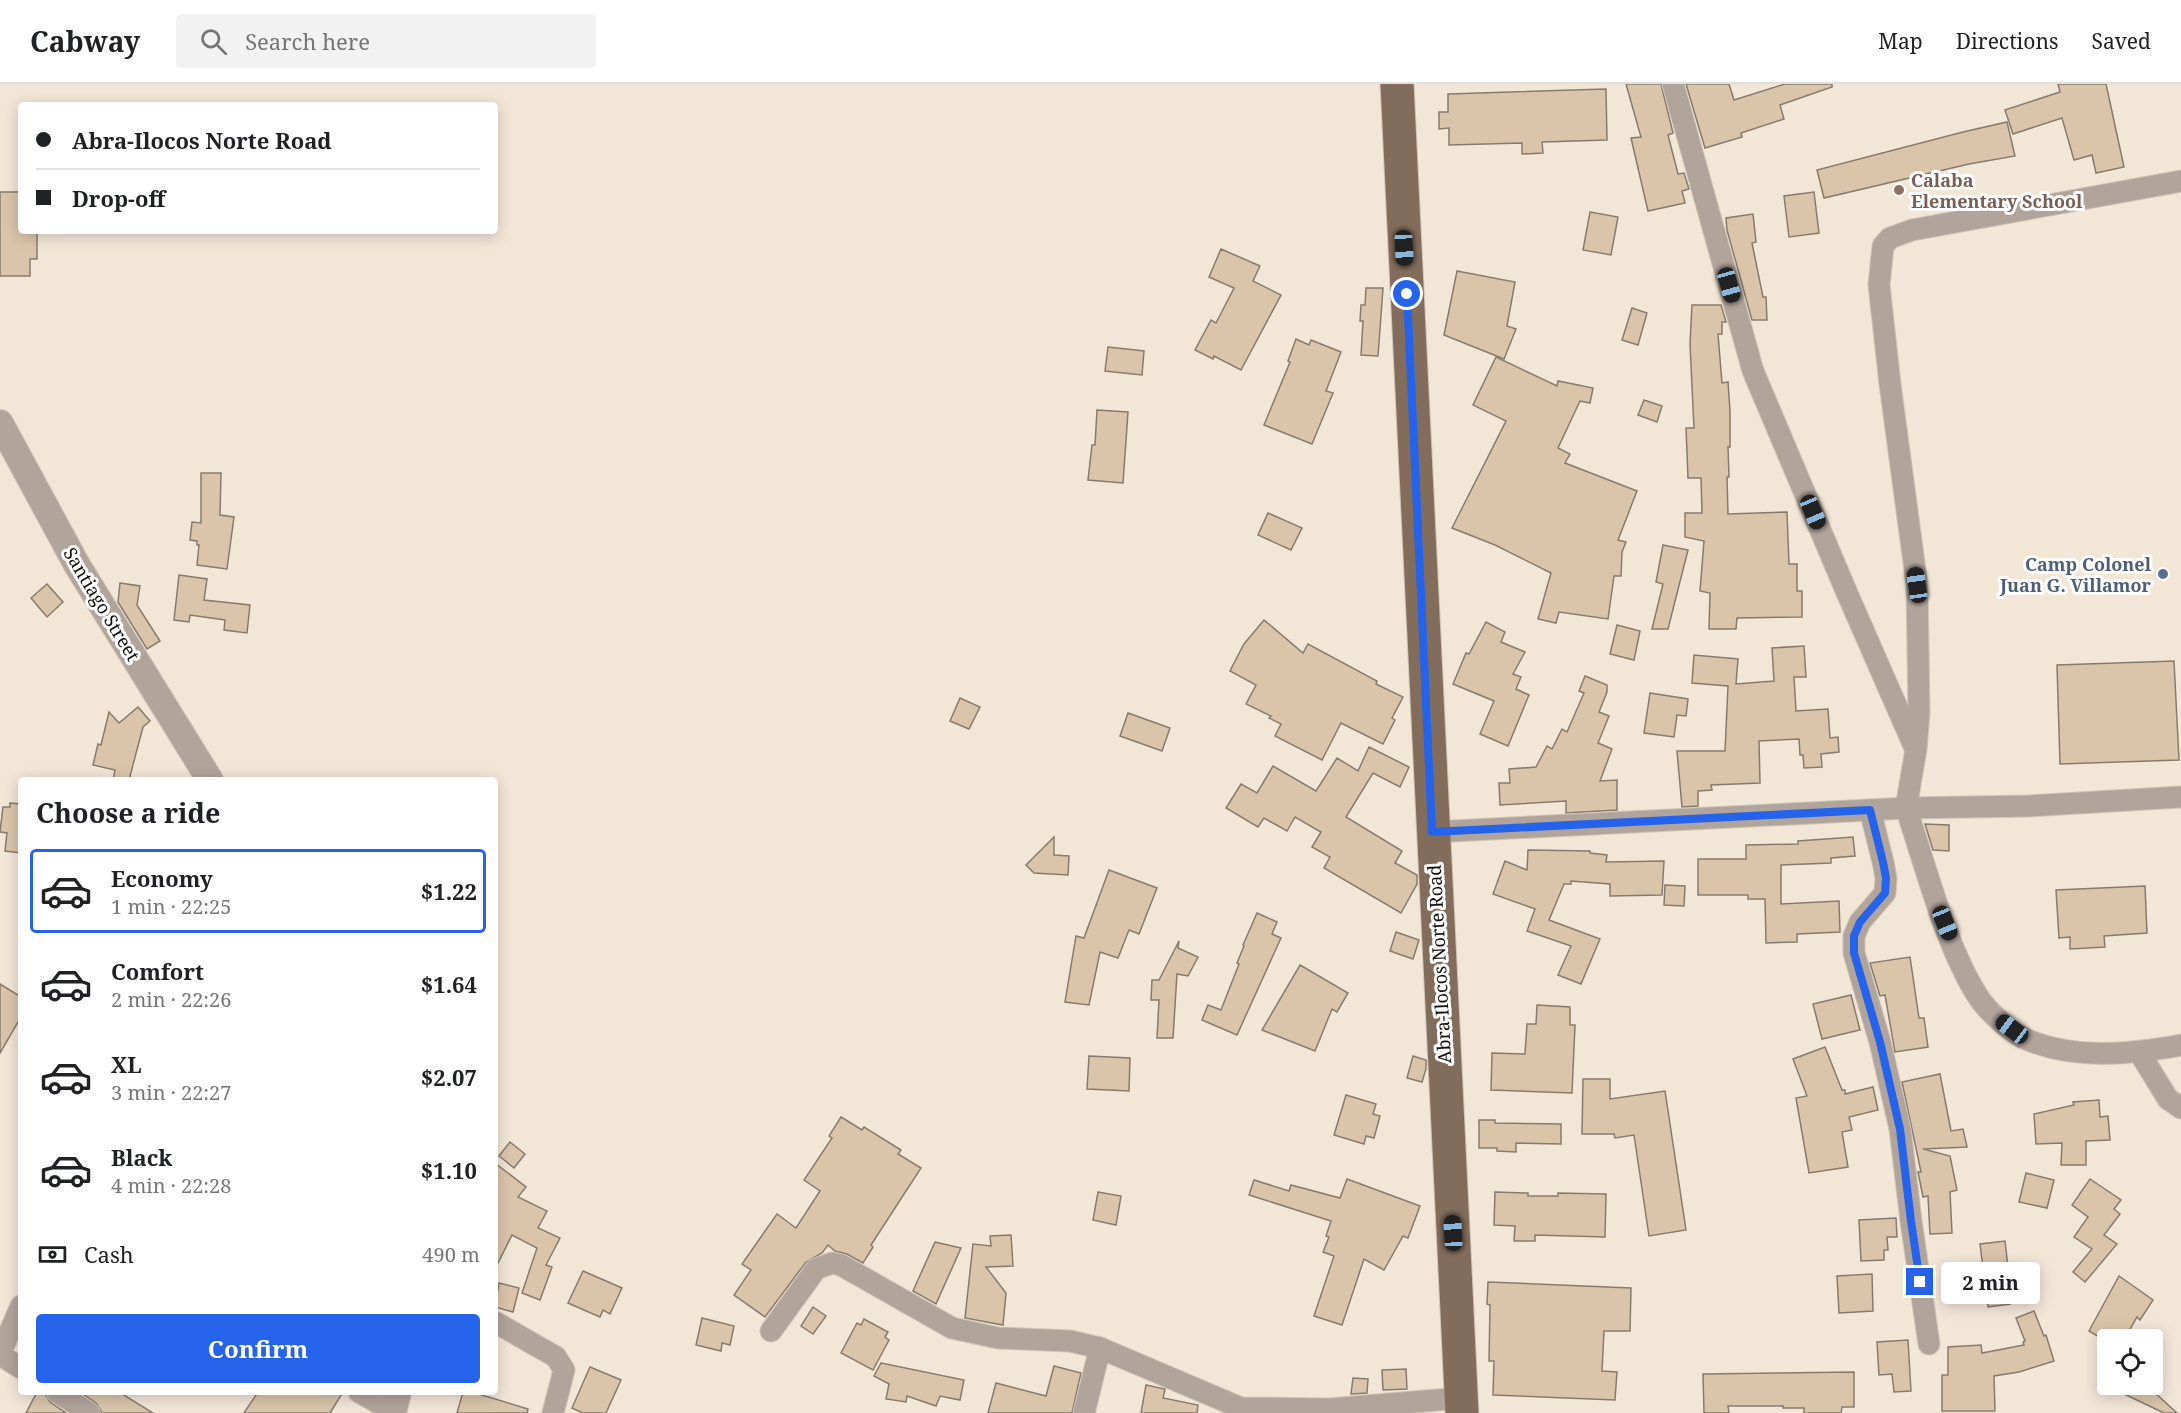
<!DOCTYPE html>
<html lang="en">
<head>
<meta charset="utf-8">
<style>
  body { margin:0; font-family:"Noto Serif",serif; background:#f2f2f2; color:#202124; height:100vh; display:flex; flex-direction:column; font-size:22px; white-space:nowrap }
  * { box-sizing:border-box; margin:0 }
  p { font-size:20px; color:#757577 }
  .icon { flex:none; width:33px; height:33px; fill:none; stroke:currentColor; stroke-width:2; stroke-linecap:round; stroke-linejoin:round }
  .map { position:relative; flex:1; overflow:hidden }
  .panel { position:absolute; left:18px; top:693px; width:480px; height:618px; display:flex; flex-direction:column; background:#fff; border-radius:6px; box-shadow:0 3px 15px #0003 }
  .panel>* { flex:none }
  .top-card { position:absolute; left:18px; top:18px; width:480px; height:132px; border-radius:6px; box-shadow:0 3px 15px #0003; display:grid; align-content:center; height:132px; padding:0 18px; background:#fff }
  .fabs { position:absolute; left:2097px; top:1245px; display:grid; gap:12px }
  .fabs a { display:grid; place-items:center; width:66px; height:66px; border-radius:6px; background:#fff; box-shadow:0 3px 15px #0003; font-size:30px }
  .end { position:absolute; width:27px; height:27px; margin:-14px; border:8px solid #2563eb; background:#fff; box-shadow:0 0 0 3px #fff }
  .from { border-radius:50% }
  .bubble { position:absolute; height:42px; border-radius:6px; background:#fff; box-shadow:0 3px 15px #0003; font-size:20px; font-weight:700; line-height:42px; text-align:center }
  .car { position:absolute; width:18px; height:36px; margin:-18px -9px; border-radius:8px; box-shadow:0 0 4px 2px #0007; background:linear-gradient(#222 24%,#8ab4d8 0 40%,#222 0 76%,#8ab4d8 0 86%,#222 0) }
  .top-card b { display:flex; align-items:center; gap:21px; height:57px; font-size:22px }
  .top-card b+b { border-top:2px solid #e0e0e0 }
  .top-card i { width:15px; height:15px; background:#202124 }
  ul { padding:0; list-style:none }
  li { display:flex; align-items:center; gap:18px; height:84px; margin:0 12px 9px; padding:0 6px; border:3px solid transparent; border-radius:6px }
  li div { flex:1 }
  li b { display:block; font-size:22px }
  li em { font-style:normal; font-weight:700 }
  li.on { border-color:#2563eb }
  li>.icon { width:54px; height:54px; stroke-width:1.5 }
  h2 { padding:0 18px; font-size:27px; line-height:72px }
  .pay { display:flex; align-items:center; gap:15px; height:66px; padding:0 18px; font-size:22px }
  .pay p { margin-inline-start:auto }
  .primary-button { display:flex; gap:12px; margin-top:auto; padding:12px 18px }
  .primary-button a { flex:1; height:69px; border-radius:6px; background:#2563eb; color:#fff; font-size:24px; font-weight:700; line-height:69px; text-align:center }
  header { display:flex; align-items:center; gap:36px; box-sizing:border-box; height:84px; padding:0 30px; background:#fff; border-bottom:2px solid #e0e0e0 }
  header strong { font-size:28px }
  nav { display:flex; gap:33px; margin-inline-start:auto; font-size:21px }
  .search { width:420px; height:54px; background:#f2f2f2; display:flex; align-items:center; gap:15px; box-sizing:border-box; padding:0 21px; border-radius:6px; color:#757577; font-size:22px }
  .map>svg:first-child { display:block }
  .building { fill:#dac5aa; stroke:#867c6e; stroke-width:1.5 }
  .lines { fill:none; stroke-linecap:round; stroke-linejoin:round }
  .minor-casing { stroke:#cec3b6; stroke-width:23 }
  .tertiary-casing { stroke:#cec3b6; stroke-width:28 }
  .primary-casing { stroke:#cec3b6; stroke-width:35 }
  .minor { stroke:#b1a49b; stroke-width:21 }
  .tertiary { stroke:#b1a49b; stroke-width:26 }
  .primary { stroke:#826c5c; stroke-width:33 }
  .route { stroke:#2563eb; stroke-width:8 }
  .education-dot { fill:#8d6e63; stroke:#fff; stroke-width:2 }
  .service-dot { fill:#5c6f8a; stroke:#fff; stroke-width:2 }
  .labels { text-anchor:middle; dominant-baseline:central; stroke-width:6; stroke-linejoin:round; paint-order:stroke }
  .education-label { font-size:18px; font-weight:bold; fill:#785e54; stroke:#fff; text-anchor:start }
  .service-label { font-size:18px; font-weight:bold; fill:#4e5e75; stroke:#fff; text-anchor:end }
  .street-label { font-size:18px; fill:#110d08; stroke:#fff }
</style>
</head>
<body>
<header>
<strong>Cabway</strong>
<div class="search"><svg class="icon" aria-label="search" viewBox="0 0 24 24"><circle cx="10" cy="10" r="6"/><path d="M15 15l6 6"/></svg>Search here</div>
<nav><a>Map</a><a>Directions</a><a>Saved</a></nav>
</header>
<div class="map">
<svg width="2181" height="1329" viewBox="0 0 2181 1329">
  <rect width="100%" height="100%" fill="#f2e6d7"/>
  <g class="building">
    <polygon points="1626,0 1661,0 1673,49 1668,51 1678,90 1684,89 1689,105 1682,107 1685,119 1648,127 1631,54 1641,53"/>
    <polygon points="1686,0 1729,0 1734,16 1785,0 1832,0 1832,3 1780,21 1784,35 1741,49 1742,53 1705,64"/>
    <polygon points="2058,0 2106,0 2124,83 2096,89 2092,71 2074,76 2062,34 2013,50 2005,26 2060,8"/>
    <polygon points="1606,5 1607,56 1542,58 1543,69 1522,70 1522,59 1449,61 1449,44 1439,45 1439,28 1448,28 1448,10"/>
    <polygon points="2007,38 2015,72 1969,80 1824,114 1817,86 1963,48"/>
    <polygon points="0,108 21,108 21,147 37,147 37,175 30,175 30,192 0,192"/>
    <polygon points="1814,108 1819,149 1789,153 1784,112"/>
    <polygon points="1590,128 1618,133 1611,171 1583,166"/>
    <polygon points="1753,130 1756,158 1752,159 1763,213 1766,213 1767,236 1752,236 1727,146 1726,134"/>
    <polygon points="1221,165 1260,182 1253,197 1281,211 1241,286 1214,272 1213,275 1195,266 1211,236 1216,239 1234,204 1209,193"/>
    <polygon points="1457,187 1515,198 1507,242 1516,245 1504,275 1444,251"/>
    <polygon points="1366,204 1383,204 1378,272 1361,271 1363,237 1360,237 1361,221 1365,221"/>
    <polygon points="1692,221 1721,221 1726,238 1722,238 1722,250 1718,250 1722,299 1728,298 1730,327 1730,363 1728,363 1729,393 1727,393 1728,430 1787,428 1789,480 1797,480 1797,507 1802,507 1802,533 1737,534 1736,545 1709,545 1710,509 1700,507 1704,457 1685,453 1685,429 1702,429 1701,394 1688,394 1686,344 1694,344 1690,260"/>
    <polygon points="1632,224 1647,229 1638,261 1622,256"/>
    <polygon points="1296,255 1309,261 1311,256 1341,268 1326,307 1333,309 1312,360 1264,341 1290,278 1288,277"/>
    <polygon points="1108,263 1144,267 1142,291 1105,287"/>
    <polygon points="1496,273 1557,302 1558,297 1593,304 1590,319 1580,317 1558,364 1570,370 1565,379 1637,407 1618,456 1626,458 1622,468 1621,492 1614,492 1608,535 1559,528 1556,539 1538,535 1551,489 1495,461 1452,444 1506,337 1473,321"/>
    <polygon points="1644,316 1662,322 1657,338 1638,331"/>
    <polygon points="1097,326 1128,328 1123,399 1088,396 1092,361 1095,361"/>
    <polygon points="201,389 221,389 220,431 234,433 227,485 197,481 199,461 197,461 197,457 190,456 192,438 201,439"/>
    <polygon points="1268,429 1302,444 1291,466 1258,451"/>
    <polygon points="1663,461 1688,466 1668,545 1652,545 1663,500 1656,498"/>
    <polygon points="179,491 207,495 204,516 250,521 247,549 224,546 225,536 190,531 189,538 174,536"/>
    <polygon points="120,499 140,502 137,521 160,557 147,565 118,518"/>
    <polygon points="47,500 63,518 47,533 31,514"/>
    <polygon points="1264,536 1303,569 1308,560 1377,597 1376,600 1403,613 1392,634 1395,636 1383,660 1341,639 1322,676 1275,652 1281,640 1269,634 1271,632 1246,620 1256,601 1230,587 1244,560"/>
    <polygon points="1486,538 1505,548 1501,558 1525,568 1513,590 1521,593 1516,605 1529,611 1508,662 1480,650 1494,617 1453,600 1466,569 1469,570"/>
    <polygon points="1617,541 1640,547 1634,576 1610,570"/>
    <polygon points="1804,562 1806,593 1794,593 1796,627 1828,625 1830,654 1838,653 1839,668 1821,670 1822,683 1804,684 1803,671 1800,671 1799,655 1759,657 1760,699 1711,701 1712,706 1698,707 1698,722 1682,723 1677,667 1725,667 1728,602 1692,599 1694,571 1738,575 1736,600 1774,597 1772,564"/>
    <polygon points="2174,577 2179,676 2060,680 2057,581"/>
    <polygon points="1585,592 1607,601 1607,608 1599,628 1609,632 1598,659 1612,665 1600,697 1617,696 1617,726 1566,729 1566,717 1500,721 1499,699 1510,699 1509,685 1536,683 1547,662 1552,665 1562,645 1567,648 1584,609 1579,607"/>
    <polygon points="1650,609 1688,615 1686,632 1677,631 1674,653 1644,649"/>
    <polygon points="960,614 980,623 969,645 950,637"/>
    <polygon points="138,623 150,637 143,643 129,696 113,696 115,686 93,681 98,660 101,661 109,628 119,639"/>
    <polygon points="1128,629 1170,644 1162,667 1120,652"/>
    <polygon points="1369,663 1409,683 1400,703 1373,689 1346,733 1402,767 1395,779 1417,791 1417,800 1401,829 1324,784 1330,773 1312,763 1321,748 1295,733 1287,747 1264,734 1258,743 1226,724 1241,700 1257,709 1273,682 1316,707 1337,674 1358,687"/>
    <polygon points="10,719 21,720 21,769 5,767 7,749 0,748 3,723 10,723"/>
    <polygon points="1925,740 1949,741 1949,767 1933,766"/>
    <polygon points="1054,753 1054,771 1069,772 1068,791 1034,789 1026,781"/>
    <polygon points="1853,753 1855,772 1831,774 1831,779 1781,781 1781,820 1839,817 1840,848 1797,850 1797,858 1766,859 1765,815 1748,815 1748,811 1698,811 1698,775 1746,775 1746,761 1798,760 1798,757"/>
    <polygon points="1528,766 1590,767 1590,769 1607,771 1606,778 1664,777 1662,811 1610,812 1610,800 1571,797 1571,800 1564,800 1549,836 1600,855 1581,900 1558,891 1571,862 1527,847 1535,825 1493,810 1505,777 1527,786"/>
    <polygon points="1109,786 1157,804 1139,850 1129,846 1118,874 1100,868 1089,921 1065,918 1076,852 1084,854"/>
    <polygon points="1665,801 1685,802 1684,822 1664,821"/>
    <polygon points="2145,802 2147,849 2104,852 2105,863 2070,865 2070,853 2059,854 2056,806"/>
    <polygon points="1257,829 1277,838 1272,850 1281,854 1237,951 1202,936 1208,921 1221,926 1239,880 1237,879 1244,862 1243,861"/>
    <polygon points="1396,848 1419,856 1413,875 1390,867"/>
    <polygon points="1179,857 1178,864 1198,873 1188,892 1177,890 1173,954 1157,954 1159,916 1151,916 1152,896 1159,896"/>
    <polygon points="1910,873 1919,934 1924,934 1928,963 1895,968 1885,911 1880,912 1870,879"/>
    <polygon points="1300,881 1348,909 1337,928 1332,925 1315,967 1262,946"/>
    <polygon points="0,900 21,913 21,933 0,969"/>
    <polygon points="1851,911 1860,946 1822,955 1813,920"/>
    <polygon points="1537,921 1570,923 1570,941 1575,941 1572,1009 1491,1006 1492,969 1525,970 1527,940 1536,940"/>
    <polygon points="1825,963 1842,1006 1845,1006 1845,1010 1873,1003 1878,1026 1849,1033 1852,1046 1842,1048 1848,1083 1809,1089 1796,1014 1807,1012 1793,975"/>
    <polygon points="1089,972 1130,974 1129,1007 1087,1005"/>
    <polygon points="1413,972 1426,976 1426,985 1422,998 1407,994"/>
    <polygon points="1940,990 1951,1047 1963,1045 1967,1063 1923,1065 1950,1072 1957,1106 1950,1108 1952,1149 1930,1150 1928,1112 1923,1113 1918,1088 1921,1088 1902,998"/>
    <polygon points="1583,995 1610,995 1610,1015 1665,1007 1686,1146 1649,1152 1634,1051 1615,1054 1614,1050 1582,1050"/>
    <polygon points="1346,1011 1376,1020 1373,1030 1380,1032 1374,1054 1366,1052 1364,1060 1334,1051"/>
    <polygon points="2099,1016 2100,1033 2108,1032 2110,1056 2086,1057 2086,1081 2061,1081 2062,1059 2036,1060 2034,1030 2074,1021 2073,1018"/>
    <polygon points="841,1033 862,1046 864,1043 901,1066 898,1070 921,1084 871,1161 873,1163 863,1179 847,1170 835,1167 828,1161 822,1169 806,1178 765,1233 734,1211 751,1186 742,1180 777,1130 796,1144 820,1107 804,1096 832,1054 829,1052"/>
    <polygon points="1479,1036 1495,1036 1495,1039 1561,1040 1561,1060 1516,1059 1516,1068 1497,1067 1497,1064 1479,1064"/>
    <polygon points="510,1058 525,1070 514,1084 499,1072"/>
    <polygon points="495,1079 526,1103 518,1113 547,1127 538,1144 560,1154 546,1181 552,1183 540,1216 522,1209 537,1164 512,1151 495,1185"/>
    <polygon points="2026,1089 2054,1096 2047,1124 2019,1118"/>
    <polygon points="1347,1095 1420,1122 1408,1154 1403,1152 1384,1186 1364,1175 1342,1241 1314,1232 1334,1172 1323,1168 1329,1153 1326,1152 1331,1137 1249,1111 1254,1096 1289,1107 1291,1101 1340,1114"/>
    <polygon points="2090,1095 2121,1116 2114,1125 2120,1130 2104,1151 2117,1160 2085,1198 2073,1188 2092,1165 2074,1153 2088,1133 2072,1121"/>
    <polygon points="1098,1108 1121,1112 1116,1141 1093,1136"/>
    <polygon points="1495,1108 1528,1109 1528,1112 1558,1112 1558,1109 1606,1110 1605,1153 1535,1151 1535,1157 1514,1157 1515,1142 1494,1141"/>
    <polygon points="1896,1134 1897,1153 1887,1153 1888,1166 1884,1166 1884,1176 1861,1177 1859,1136"/>
    <polygon points="1011,1151 1013,1182 986,1183 1006,1209 1003,1241 965,1234 973,1160 991,1162 990,1152"/>
    <polygon points="2005,1157 2009,1192 2006,1192 2010,1220 1988,1223 1980,1160"/>
    <polygon points="935,1158 961,1164 936,1220 913,1207"/>
    <polygon points="583,1187 622,1204 610,1230 603,1226 600,1233 568,1219"/>
    <polygon points="1872,1190 1873,1227 1839,1229 1837,1192"/>
    <polygon points="2119,1192 2153,1216 2140,1236 2137,1233 2124,1256 2104,1256 2089,1247"/>
    <polygon points="1488,1198 1631,1204 1630,1247 1604,1247 1602,1287 1617,1288 1615,1316 1493,1311 1494,1277 1489,1277 1490,1221 1487,1220"/>
    <polygon points="499,1199 519,1204 513,1228 495,1223"/>
    <polygon points="813,1223 826,1232 813,1250 801,1242"/>
    <polygon points="2034,1227 2044,1252 2046,1251 2054,1277 2019,1288 1994,1292 1995,1327 1942,1327 1942,1291 1948,1291 1948,1263 1981,1261 1982,1269 2024,1261 2023,1258 2025,1257 2016,1234"/>
    <polygon points="702,1234 734,1242 730,1261 722,1259 721,1267 696,1261"/>
    <polygon points="864,1235 888,1248 885,1253 889,1256 873,1286 841,1269 857,1239 861,1241"/>
    <polygon points="1908,1256 1911,1307 1894,1308 1892,1290 1879,1291 1877,1258"/>
    <polygon points="881,1279 964,1296 960,1316 940,1312 936,1322 907,1312 906,1318 886,1315 889,1300 874,1292"/>
    <polygon points="1054,1282 1081,1289 1072,1329 988,1329 996,1299 1046,1312"/>
    <polygon points="590,1283 621,1296 606,1329 583,1329 572,1324"/>
    <polygon points="1406,1285 1407,1305 1383,1306 1382,1286"/>
    <polygon points="1854,1288 1854,1323 1842,1323 1841,1329 1804,1329 1804,1324 1783,1324 1783,1322 1728,1322 1729,1329 1704,1329 1703,1290"/>
    <polygon points="1353,1294 1368,1295 1367,1309 1351,1310"/>
    <polygon points="2103,1300 2155,1300 2152,1306 2177,1329 2164,1329"/>
    <polygon points="1146,1301 1165,1305 1163,1314 1198,1321 1197,1329 1141,1329"/>
    <polygon points="37,1308 44,1308 50,1318 66,1329 26,1329"/>
    <polygon points="80,1308 119,1308 153,1329 102,1329 96,1319"/>
    <polygon points="258,1308 343,1308 330,1329 244,1329"/>
    <polygon points="463,1308 472,1308 528,1325 527,1329 457,1329"/>
  </g>
  <g class="lines">
    <defs>
      <g id="minor">
        <polyline points="1673,0 1753,287 1847,509 1914,662"/>
        <polyline points="2181,97 1912,146 1890,154 1883,162 1879,201 1890,300 1917,501 1919,629 1916,665 1906,724 2028,722 2181,713"/>
        <path d="M1870,726L1906,724C1926,783 1945,860 1977,911C1986,926 2012,950 2028,956C2076,976 2132,970 2181,961"/>
        <polyline points="1432,748 1870,726 1883,778 1886,794 1885,809 1860,838 1854,852 1854,869 1880,958 1900,1045 1911,1137 1929,1260"/>
        <polyline points="2139,968 2168,1015 2181,1024"/>
        <polyline points="495,1238 556,1273 564,1286 553,1329"/>
        <polyline points="771,1247 816,1185 832,1179 841,1181 952,1244 998,1254 1070,1257 1100,1264 1241,1324 1329,1325 1461,1314"/>
        <polyline points="0,1270 21,1222"/>
        <polyline points="0,1271 21,1284"/>
        <polyline points="57,1308 89,1329"/>
        <polyline points="359,1308 394,1328"/>
        <polyline points="1084,1329 1100,1264"/>
      </g>
      <g id="tertiary">
        <polyline points="0,339 77,481 210,696"/>
        <polyline points="393,1329 398,1308"/>
      </g>
      <polyline id="primary" points="1397,0 1462,1329"/>
    </defs>
    <use href="#minor" class="minor-casing"/>
    <use href="#tertiary" class="tertiary-casing"/>
    <use href="#primary" class="primary-casing"/>
    <use href="#minor" class="minor"/>
    <use href="#tertiary" class="tertiary"/>
    <use href="#primary" class="primary"/>
  </g>
  <g class="lines">
    <polyline class="route" points="1407,210 1432,748 1870,726 1883,778 1886,794 1885,809 1860,838 1854,852 1854,869 1880,958 1900,1045 1911,1137 1920,1198"/>
  </g>
  <circle class="education-dot" cx="1899" cy="106" r="6"/>
  <circle class="service-dot" cx="2163" cy="490" r="6"/>
  <g class="labels">
    <g class="education-label">
      <text x="1911" y="96">Calaba<tspan x="1911" dy="21">Elementary School</tspan></text>
    </g>
    <g class="service-label">
      <text x="2151" y="480">Camp Colonel<tspan x="2151" dy="21">Juan G. Villamor</tspan></text>
    </g>
    <g class="street-label">
      <text transform="translate(102 520) rotate(59)">Santiago Street</text>
      <text transform="translate(1439 880) rotate(-93)">Abra-Ilocos Norte Road</text>
    </g>
  </g>
</svg>
<div class="fabs">
<a><svg class="icon" aria-label="locate" viewBox="0 0 24 24"><circle cx="12" cy="12" r="6"/><path d="M12 2v4M12 18v4M2 12h4M18 12h4"/></svg></a>
</div>
<i class="end from" style="left:1407px;top:210px"></i>
<i class="end" style="left:1920px;top:1198px"></i>
<div class="bubble" style="left:1941px;top:1178px;width:99px">2 min</div>
<i class="car" style="left:1404px;top:164px;rotate:177deg"></i>
<i class="car" style="left:1729px;top:201px;rotate:164deg"></i>
<i class="car" style="left:1813px;top:428px;rotate:157deg"></i>
<i class="car" style="left:1917px;top:501px;rotate:352deg"></i>
<i class="car" style="left:1945px;top:839px;rotate:158deg"></i>
<i class="car" style="left:2012px;top:945px;rotate:307deg"></i>
<i class="car" style="left:1453px;top:1149px;rotate:357deg"></i>
<div class="top-card">
<b><i class="from"></i>Abra-Ilocos Norte Road</b>
<b><i></i>Drop-off</b>
</div>
<section class="panel">
<h2>Choose a ride</h2>
<ul>
<li class="on"><svg class="icon" aria-label="car" viewBox="0 0 24 24"><path d="M5 17H2v-5l4-1 3-4h7l3 4 3 1v5h-3M9 17h6M6 11h13"/><circle cx="7" cy="17" r="2"/><circle cx="17" cy="17" r="2"/></svg><div><b>Economy</b><p>1 min · 22:25</p></div><em>$1.22</em></li>
<li><svg class="icon" aria-label="car" viewBox="0 0 24 24"><path d="M5 17H2v-5l4-1 3-4h7l3 4 3 1v5h-3M9 17h6M6 11h13"/><circle cx="7" cy="17" r="2"/><circle cx="17" cy="17" r="2"/></svg><div><b>Comfort</b><p>2 min · 22:26</p></div><em>$1.64</em></li>
<li><svg class="icon" aria-label="car" viewBox="0 0 24 24"><path d="M5 17H2v-5l4-1 3-4h7l3 4 3 1v5h-3M9 17h6M6 11h13"/><circle cx="7" cy="17" r="2"/><circle cx="17" cy="17" r="2"/></svg><div><b>XL</b><p>3 min · 22:27</p></div><em>$2.07</em></li>
<li><svg class="icon" aria-label="car" viewBox="0 0 24 24"><path d="M5 17H2v-5l4-1 3-4h7l3 4 3 1v5h-3M9 17h6M6 11h13"/><circle cx="7" cy="17" r="2"/><circle cx="17" cy="17" r="2"/></svg><div><b>Black</b><p>4 min · 22:28</p></div><em>$1.10</em></li>
</ul>
<div class="pay"><svg class="icon" aria-label="cash" viewBox="0 0 24 24"><path d="M3 7h18v10H3z"/><circle cx="12" cy="12" r="2"/></svg>Cash<p>490 m</p></div>
<div class="primary-button"><a>Confirm</a></div>
</section>
</div>
</body>
</html>
